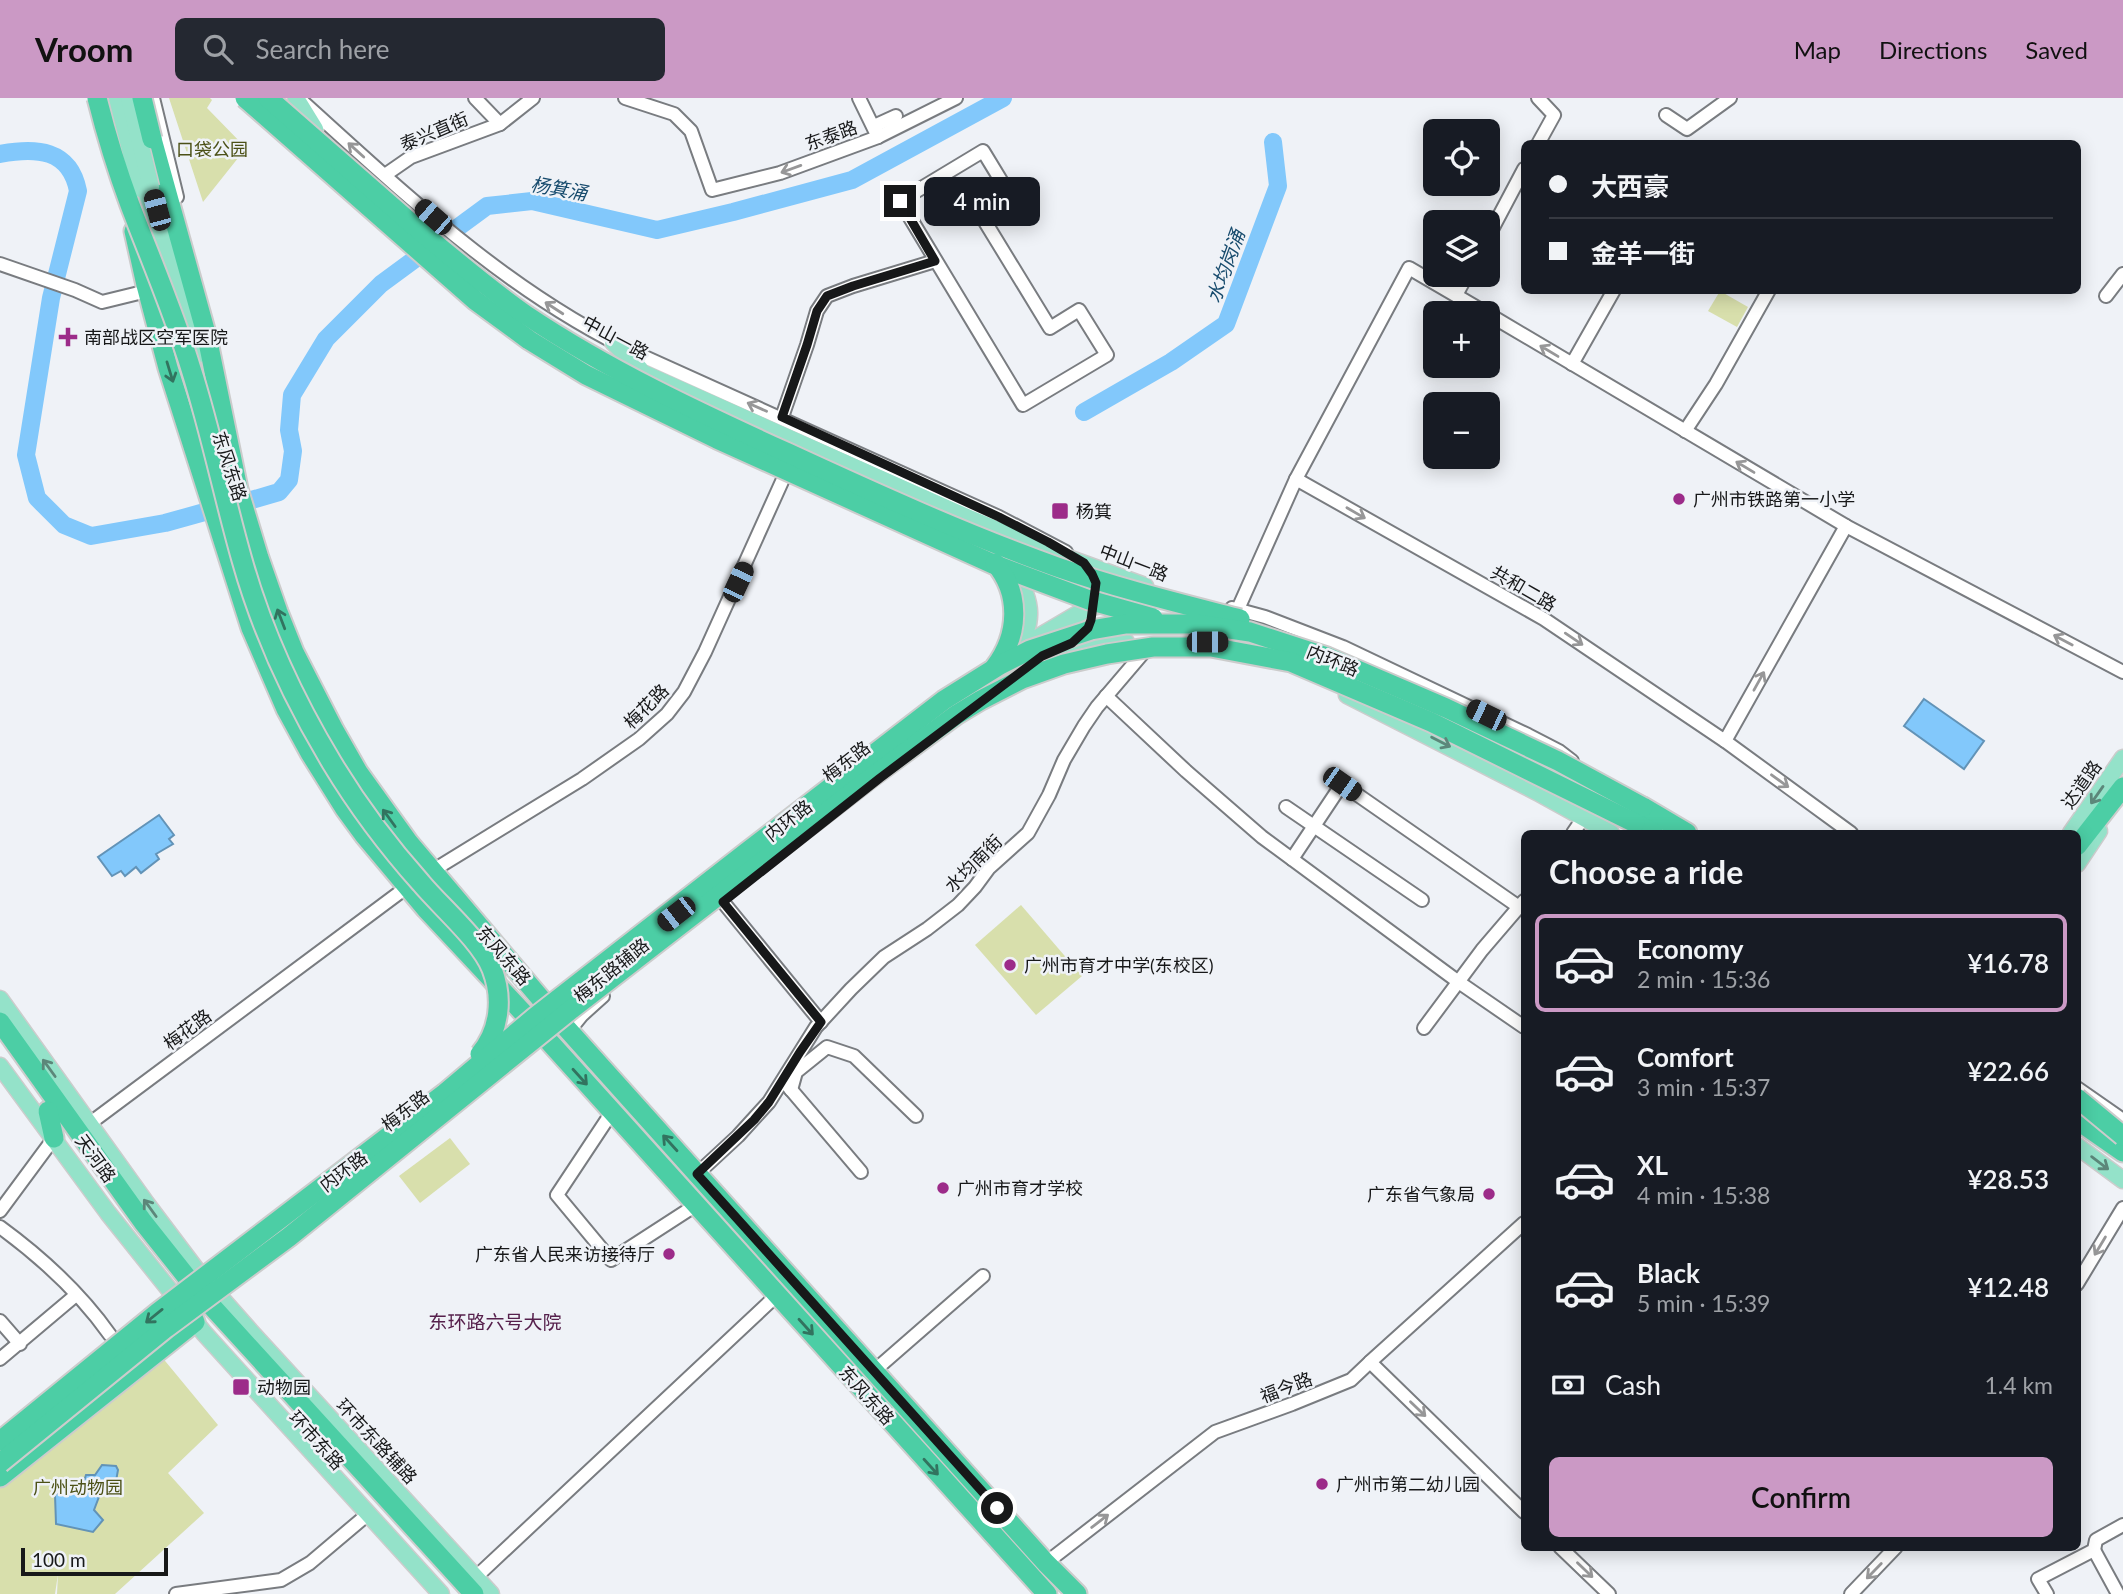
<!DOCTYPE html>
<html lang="en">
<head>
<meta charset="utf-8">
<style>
  body { margin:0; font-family:Lato,"Noto Sans SC",sans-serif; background:#242831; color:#f1f3f6; height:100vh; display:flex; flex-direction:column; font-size:26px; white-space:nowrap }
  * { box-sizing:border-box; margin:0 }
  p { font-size:23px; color:#9ea1a6 }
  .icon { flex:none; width:38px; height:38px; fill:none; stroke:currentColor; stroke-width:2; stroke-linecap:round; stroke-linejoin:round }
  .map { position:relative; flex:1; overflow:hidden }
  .drawer { position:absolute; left:1521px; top:732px; width:560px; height:721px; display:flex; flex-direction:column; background:#171b24; border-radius:10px; box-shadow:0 4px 18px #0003 }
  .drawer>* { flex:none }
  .top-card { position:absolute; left:1521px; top:42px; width:560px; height:154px; border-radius:10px; box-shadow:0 4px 18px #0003; display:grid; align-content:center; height:154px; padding:0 28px; background:#171b24 }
  .buttons { position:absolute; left:1423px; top:21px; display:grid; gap:14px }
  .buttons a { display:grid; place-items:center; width:77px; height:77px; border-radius:10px; background:#171b24; box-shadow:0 4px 18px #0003; font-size:35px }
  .scale { position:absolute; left:21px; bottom:18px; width:147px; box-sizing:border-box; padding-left:7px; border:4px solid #171819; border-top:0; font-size:19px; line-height:24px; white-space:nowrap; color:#171819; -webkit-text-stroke:5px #eff2f7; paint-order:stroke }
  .end { position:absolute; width:32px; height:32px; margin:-16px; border:9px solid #171819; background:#fff; box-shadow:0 0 0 4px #fff }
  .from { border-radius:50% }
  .bubble { position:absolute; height:49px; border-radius:10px; background:#171b24; box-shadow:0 4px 18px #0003; font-size:23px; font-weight:600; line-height:49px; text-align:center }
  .car { position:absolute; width:21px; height:42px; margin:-21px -10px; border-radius:9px; box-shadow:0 0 5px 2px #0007; background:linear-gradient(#222 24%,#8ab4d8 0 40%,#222 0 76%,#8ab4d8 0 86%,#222 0) }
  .top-card b { display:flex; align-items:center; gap:24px; height:66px; font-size:26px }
  .top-card b+b { border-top:2px solid #363941 }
  .top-card i { width:18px; height:18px; background:#f1f3f6 }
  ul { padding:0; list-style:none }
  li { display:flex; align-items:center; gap:21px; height:98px; margin:0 14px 10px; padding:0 14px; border:4px solid transparent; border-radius:10px }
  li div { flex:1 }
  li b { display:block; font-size:26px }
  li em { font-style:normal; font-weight:600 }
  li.selected { border-color:#cb99c5 }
  li>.icon { width:63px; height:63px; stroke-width:1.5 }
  h2 { padding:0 28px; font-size:32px; line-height:84px }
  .pay { display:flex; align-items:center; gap:18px; height:77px; padding:0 28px; font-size:26px }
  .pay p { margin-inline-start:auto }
  .button { display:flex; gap:14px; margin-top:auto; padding:14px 28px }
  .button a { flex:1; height:80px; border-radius:10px; background:#cb99c5; color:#111; font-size:28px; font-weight:600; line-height:80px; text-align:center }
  header { display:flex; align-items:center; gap:42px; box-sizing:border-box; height:98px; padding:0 35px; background:#cb99c5; color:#111 }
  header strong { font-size:33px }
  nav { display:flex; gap:38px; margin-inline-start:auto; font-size:24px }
  .search { width:490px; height:63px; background:#242831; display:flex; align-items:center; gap:18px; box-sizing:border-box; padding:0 24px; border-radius:10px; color:#9ea1a6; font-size:26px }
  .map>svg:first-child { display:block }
  .green { fill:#d8dfac }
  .water { fill:#82c8fb; stroke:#6293b7; stroke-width:2 }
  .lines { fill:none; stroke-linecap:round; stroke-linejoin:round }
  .river { stroke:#82c8fb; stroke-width:18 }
  .minor-casing { stroke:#797c80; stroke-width:16 }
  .major-casing { stroke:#ccc; stroke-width:19 }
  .highway-casing { stroke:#ccc; stroke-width:23 }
  .minor { stroke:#fff; stroke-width:12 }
  .major { stroke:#94e2c9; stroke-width:16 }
  .highway { stroke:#4ccea5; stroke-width:19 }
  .major-bridge-casing { stroke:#ccc; stroke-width:19; stroke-linecap:butt }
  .highway-bridge-casing { stroke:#ccc; stroke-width:23; stroke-linecap:butt }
  .major-bridge { stroke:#94e2c9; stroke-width:16 }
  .highway-bridge { stroke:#4ccea5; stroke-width:19 }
  .oneway { stroke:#979798 }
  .oneway2 { stroke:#32735f }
  .oneway3 { stroke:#5c877a }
  .route { stroke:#171819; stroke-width:9 }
  .poi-dot { fill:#9c2b89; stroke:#eff2f7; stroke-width:2.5 }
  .labels { text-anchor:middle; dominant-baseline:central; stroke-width:5; stroke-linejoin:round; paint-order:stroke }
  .street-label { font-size:18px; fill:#171819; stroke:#eff2f7 }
  .park-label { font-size:18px; fill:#4c5117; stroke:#eff2f7 }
  .poi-label { font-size:18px; fill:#171819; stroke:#eff2f7; text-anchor:start }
  .water-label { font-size:19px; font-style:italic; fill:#174b6d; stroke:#eff2f7 }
  .neighbourhood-label { font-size:19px; fill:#56204c; stroke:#eff2f7 }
</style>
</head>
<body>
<header>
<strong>Vroom</strong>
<div class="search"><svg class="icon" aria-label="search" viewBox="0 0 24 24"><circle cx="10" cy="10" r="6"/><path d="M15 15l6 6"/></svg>Search here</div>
<nav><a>Map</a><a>Directions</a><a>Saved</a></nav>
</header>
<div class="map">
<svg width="2123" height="1496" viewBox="0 0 2123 1496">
  <rect width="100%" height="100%" fill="#eff2f7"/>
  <g class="green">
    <polygon points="169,0 210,0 212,2 207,10 246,50 203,104"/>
    <polygon points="1720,193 1748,209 1737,229 1708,213"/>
    <polygon points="1021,807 1082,878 1036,917 975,847"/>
    <polygon points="450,1040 470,1066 420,1105 399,1078"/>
    <polygon points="161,1258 218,1327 168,1375 204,1415 115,1496 57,1496 58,1476 55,1496 0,1496 0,1387"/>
  </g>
  <g class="water">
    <polygon points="1924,601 1984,643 1964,671 1904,628"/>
    <polygon points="159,717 174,737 169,741 173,746 156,756 159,761 141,775 136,769 125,778 121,773 112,778 98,759"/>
    <polygon points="102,1367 116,1368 118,1372 116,1383 122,1389 114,1397 102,1391 94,1412 103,1422 93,1434 56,1426 55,1397 73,1385 82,1389 86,1377 95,1377"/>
  </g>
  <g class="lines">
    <g class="river">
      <path d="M0,56C36,49 70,51 78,93L51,200L26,357L37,400L64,427L91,438L165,425L226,408"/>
      <polyline points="1084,314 1171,264 1226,226 1278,88 1273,44"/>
      <polyline points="248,403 279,394 289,382 293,353 289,332 292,297 326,241 381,186 487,108 532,103 657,132 733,114 852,82 1003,0"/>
    </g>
    <defs>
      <g id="minor">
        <polyline points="153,0 177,99"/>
        <polyline points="475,0 500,26"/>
        <polyline points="625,0 674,16 691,33 712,92 780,75 878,39 956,0"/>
        <polyline points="859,0 878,39"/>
        <polyline points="1538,0 1554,17 1538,46"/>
        <path d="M303,4C407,98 510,196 638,256L999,419L1066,454"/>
        <polyline points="1666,17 1687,31 1730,0"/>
        <polyline points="874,28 896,18"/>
        <polygon points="983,53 1014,104 984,122 1050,230 1079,212 1107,257 1023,307 900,103"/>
        <polyline points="385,77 411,59 500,26 533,0"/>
        <polyline points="1488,139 1524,71"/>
        <polyline points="0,166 75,192 102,204 147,193"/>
        <polyline points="1456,197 1467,177"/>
        <polyline points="2106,198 2123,176"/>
        <polyline points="1488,216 1846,428 2123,574"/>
        <polyline points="1572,266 1614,192"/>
        <polyline points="782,319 807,247 817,213 827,198 853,188 935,163"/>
        <polyline points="1685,333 1716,286 1769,192"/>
        <polyline points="1296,381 1544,521 1725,643 1851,735"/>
        <polyline points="1232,510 1265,519 1343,549 1528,637 1559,653 1572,663"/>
        <polyline points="1238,511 1296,381 1409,170 1486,215"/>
        <polyline points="1015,578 1042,558"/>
        <polyline points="1106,598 1186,673 1262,739 1460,885 1524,929"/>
        <polyline points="1725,643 1846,428"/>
        <polyline points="1286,709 1422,802"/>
        <polyline points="1573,735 1584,719"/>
        <polyline points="1292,761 1342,686 1519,809"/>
        <polyline points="432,773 582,681 639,641 667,616 684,594 705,554 784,379"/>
        <polyline points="723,804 821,924"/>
        <polyline points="1424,930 1482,852 1524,803"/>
        <polyline points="569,933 582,917 603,898"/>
        <polyline points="787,987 861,1074"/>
        <polyline points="2077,990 2123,1022"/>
        <polyline points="791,992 796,974 827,949 854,958 916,1018"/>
        <polyline points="612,1014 557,1097 611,1162 696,1107"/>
        <polyline points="89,1026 407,789"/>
        <polyline points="697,1076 738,1038 769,1004 816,929 851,891 884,859 927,831 958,807 975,789 989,770 1028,735 1049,697 1064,662 1084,628 1097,609 1149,548"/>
        <polyline points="0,1113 54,1040"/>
        <path d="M0,1129C41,1159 81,1196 110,1237"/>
        <polyline points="2077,1186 2123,1110"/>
        <polyline points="0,1223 20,1246"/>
        <polyline points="0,1261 76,1197"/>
        <polyline points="1370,1264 1524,1414"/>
        <polyline points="874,1273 983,1178"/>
        <polyline points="1560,1449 1609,1496"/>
        <polyline points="2094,1452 2118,1496"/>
        <polyline points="1046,1465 1215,1334 1292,1306 1351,1282 1370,1264 1524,1125"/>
        <polyline points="476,1479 777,1197"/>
        <polyline points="176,1496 281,1482 310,1465 368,1416"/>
        <polyline points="1851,1496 1896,1449"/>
        <polyline points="2047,1496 2038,1481 2094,1452 2096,1442 2123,1427"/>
      </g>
      <g id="major">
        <polyline points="296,0 315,31"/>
        <polyline points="151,89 196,258"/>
        <polyline points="140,91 157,156"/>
        <polyline points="613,244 640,271"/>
        <polyline points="628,268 967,419 1043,451 1145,488"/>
        <path d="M1010,471C1031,496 1037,524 1016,551"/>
        <polyline points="1037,472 1118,501"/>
        <polyline points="1204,532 1251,552"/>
        <polyline points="1020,550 1088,510 1105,506"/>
        <polyline points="1042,558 1093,548 1126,544"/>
        <polyline points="1347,597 1537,694 1611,735"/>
        <polyline points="2071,735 2123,660"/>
        <polyline points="2077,766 2099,733"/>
        <polyline points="0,901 146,1105 198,1174 251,1234 491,1496"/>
        <polyline points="0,968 108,1115 204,1235 441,1496"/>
        <polyline points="2077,1048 2123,1082"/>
      </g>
      <g id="highway">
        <polyline points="152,41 207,239 238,391 259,460 278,514 294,554 334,632 358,674 409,745 552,914 1046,1465 1077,1496"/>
        <polyline points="134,133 146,187 168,270 251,530 286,611 310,655 345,711 364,737 426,811 527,919 1047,1496"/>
        <polyline points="1643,709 1687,735"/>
        <polyline points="1635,725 1654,735"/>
        <polyline points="2077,748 2123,689"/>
        <polyline points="0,924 143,1124 197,1192 474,1496"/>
        <polyline points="48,1013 54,1040"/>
        <polyline points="2077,1022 2123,1054"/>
        <polyline points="0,1379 195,1224 184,1199"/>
      </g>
    </defs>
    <use href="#minor" class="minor-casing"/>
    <use href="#major" class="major-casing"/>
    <use href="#highway" class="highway-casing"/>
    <use href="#minor" class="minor"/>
    <use href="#major" class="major"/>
    <use href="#highway" class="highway"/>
    <defs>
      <g id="major-bridge">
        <polyline points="117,0 140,91"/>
        <polyline points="129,0 151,89"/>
      </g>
      <g id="highway-bridge">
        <path d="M97,0C106,36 117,72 130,107C151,162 174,215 191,271C211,334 224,399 242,462C262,533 294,602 332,665C358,708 388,748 421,785C441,809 481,843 492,871C503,900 500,932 480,956"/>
        <polyline points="142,0 152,41"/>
        <polyline points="245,0 476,203 529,242 586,277 717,341 993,466 1089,502 1153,520"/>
        <path d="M268,0C316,42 364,84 412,126C449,157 486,189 526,217C608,272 698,314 788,355C877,396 965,436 1057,469C1117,490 1178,505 1240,521"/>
        <path d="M995,569C1019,537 1021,496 995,465"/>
        <polyline points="2077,1000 2123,1038"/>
        <polyline points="0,1343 157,1215 445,995 535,919 748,753 944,602 1000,567 1030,552 1091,532 1126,526 1196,526 1250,534 1327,559 1446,610 1558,663 1643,709"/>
        <polyline points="0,1365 166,1230 289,1139 573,910 873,678 956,617 981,602 1022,581 1064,566 1107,556 1153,549 1211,549 1291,564 1431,624 1635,725"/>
      </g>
    </defs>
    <use href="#major-bridge" class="major-bridge-casing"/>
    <use href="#highway-bridge" class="highway-bridge-casing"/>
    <use href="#major-bridge" class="major-bridge"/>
    <use href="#highway-bridge" class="highway-bridge"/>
  </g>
  <defs><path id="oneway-shaft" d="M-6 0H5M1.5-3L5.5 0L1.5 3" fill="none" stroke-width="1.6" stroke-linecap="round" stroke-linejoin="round" transform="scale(1.75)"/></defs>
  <g class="oneway">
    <use href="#oneway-shaft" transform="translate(356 52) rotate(-138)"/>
    <use href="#oneway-shaft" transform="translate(791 71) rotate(160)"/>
    <use href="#oneway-shaft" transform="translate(554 210) rotate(-147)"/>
    <use href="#oneway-shaft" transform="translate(1549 253) rotate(-149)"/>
    <use href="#oneway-shaft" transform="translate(757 309) rotate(-156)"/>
    <use href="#oneway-shaft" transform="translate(1745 369) rotate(-149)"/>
    <use href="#oneway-shaft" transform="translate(1356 415) rotate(30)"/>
    <use href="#oneway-shaft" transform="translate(1574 541) rotate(34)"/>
    <use href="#oneway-shaft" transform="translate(2063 542) rotate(-152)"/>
    <use href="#oneway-shaft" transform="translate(1759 583) rotate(-61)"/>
    <use href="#oneway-shaft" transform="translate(1780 683) rotate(36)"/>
    <use href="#oneway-shaft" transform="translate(2100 1148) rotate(121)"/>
    <use href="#oneway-shaft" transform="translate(1418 1311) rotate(44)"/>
    <use href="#oneway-shaft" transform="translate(1100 1423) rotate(-38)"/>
    <use href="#oneway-shaft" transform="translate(1585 1472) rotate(44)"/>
    <use href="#oneway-shaft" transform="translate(1874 1473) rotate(134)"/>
  </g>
  <g class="oneway2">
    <use href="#oneway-shaft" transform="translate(170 274) rotate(73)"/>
    <use href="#oneway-shaft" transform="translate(281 521) rotate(-111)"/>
    <use href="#oneway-shaft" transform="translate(389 720) rotate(-126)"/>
    <use href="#oneway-shaft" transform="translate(580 979) rotate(48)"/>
    <use href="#oneway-shaft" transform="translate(670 1045) rotate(-132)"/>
    <use href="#oneway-shaft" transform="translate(154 1218) rotate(141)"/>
    <use href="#oneway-shaft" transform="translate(806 1229) rotate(48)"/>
    <use href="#oneway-shaft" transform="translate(931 1369) rotate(48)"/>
  </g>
  <g class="oneway3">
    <use href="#oneway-shaft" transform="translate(1441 644) rotate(27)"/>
    <use href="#oneway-shaft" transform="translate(2097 697) rotate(125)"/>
    <use href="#oneway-shaft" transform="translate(49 970) rotate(-126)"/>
    <use href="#oneway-shaft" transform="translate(2100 1065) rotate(37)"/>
    <use href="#oneway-shaft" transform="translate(150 1110) rotate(-126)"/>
  </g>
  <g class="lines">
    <polyline class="route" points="900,103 935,163 853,188 827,198 817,213 807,247 782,319 999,419 1048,444 1084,465 1092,476 1096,485 1091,522 1088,530 1072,545 1042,558 880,680 723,804 821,924 800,954 769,1004 754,1022 697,1076 997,1410"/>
  </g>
  <g class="poi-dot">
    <path d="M64.5 228.5h7v7h7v7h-7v7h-7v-7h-7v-7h7z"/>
    <circle cx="1679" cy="401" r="7"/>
    <rect x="1051" y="404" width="18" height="18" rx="3.5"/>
    <circle cx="1010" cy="867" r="7"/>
    <circle cx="943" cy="1090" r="7"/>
    <circle cx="1489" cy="1096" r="7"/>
    <circle cx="669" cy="1156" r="7"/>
    <rect x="232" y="1280" width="18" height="18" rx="3.5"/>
    <circle cx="1322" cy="1386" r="7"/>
  </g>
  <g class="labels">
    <g class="street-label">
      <text transform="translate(434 33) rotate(-23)">泰兴直街</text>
      <text transform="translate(831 37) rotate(-20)">东泰路</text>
      <text transform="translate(616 239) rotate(28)">中山一路</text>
      <text transform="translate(230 368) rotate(72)">东风东路</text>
      <text transform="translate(1134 464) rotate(21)">中山一路</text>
      <text transform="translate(1524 490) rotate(30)">共和二路</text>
      <text transform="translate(1333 562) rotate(22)">内环路</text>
      <text transform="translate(646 608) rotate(-45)">梅花路</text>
      <text transform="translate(846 663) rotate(-38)">梅东路</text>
      <text transform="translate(2081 686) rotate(-55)">达道路</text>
      <text transform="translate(788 722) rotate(-38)">内环路</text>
      <text transform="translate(973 765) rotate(-45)">水均南街</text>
      <text transform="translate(504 857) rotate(49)">东风东路</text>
      <text transform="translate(611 872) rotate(-39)">梅东路辅路</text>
      <text transform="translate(187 931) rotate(-37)">梅花路</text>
      <text transform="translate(405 1012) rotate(-38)">梅东路</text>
      <text transform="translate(96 1060) rotate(54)">天河路</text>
      <text transform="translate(343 1073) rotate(-37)">内环路</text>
      <text transform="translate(1286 1289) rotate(-21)">福今路</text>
      <text transform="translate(867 1297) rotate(48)">东风东路</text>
      <text transform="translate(317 1342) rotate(48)">环市东路</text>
      <text transform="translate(377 1343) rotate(47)">环市东路辅路</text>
    </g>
    <g class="park-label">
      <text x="212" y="51">口袋公园</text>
      <text x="78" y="1389">广州动物园</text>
    </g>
    <g class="poi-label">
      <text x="84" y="239">南部战区空军医院</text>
      <text x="1693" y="401">广州市铁路第一小学</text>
      <text x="1076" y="413">杨箕</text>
      <text x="1024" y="867">广州市育才中学(东校区)</text>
      <text x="957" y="1090">广州市育才学校</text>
      <text x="1475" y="1096" text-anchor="end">广东省气象局</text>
      <text x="655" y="1156" text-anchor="end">广东省人民来访接待厅</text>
      <text x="257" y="1289">动物园</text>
      <text x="1336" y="1386">广州市第二幼儿园</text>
    </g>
    <g class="water-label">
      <text transform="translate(559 90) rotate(10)">杨箕涌</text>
      <text transform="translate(1225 168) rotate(-70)">水均岗涌</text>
    </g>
    <g class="neighbourhood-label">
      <text x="495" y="1223">东环路六号大院</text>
    </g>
  </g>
</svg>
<div class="buttons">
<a><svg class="icon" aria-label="locate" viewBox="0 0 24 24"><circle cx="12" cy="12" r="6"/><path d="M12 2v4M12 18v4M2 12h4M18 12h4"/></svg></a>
<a><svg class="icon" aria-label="layers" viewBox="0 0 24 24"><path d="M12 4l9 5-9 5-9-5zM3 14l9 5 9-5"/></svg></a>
<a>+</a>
<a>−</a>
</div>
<div class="scale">100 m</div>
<i class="end from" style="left:997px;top:1410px"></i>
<i class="end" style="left:900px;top:103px"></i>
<div class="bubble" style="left:924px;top:79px;width:116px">4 min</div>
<i class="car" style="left:157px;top:112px;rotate:345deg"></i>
<i class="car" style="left:433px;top:119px;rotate:311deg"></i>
<i class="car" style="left:738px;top:484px;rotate:25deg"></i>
<i class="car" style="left:1207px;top:544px;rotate:90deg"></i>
<i class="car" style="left:1486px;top:617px;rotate:296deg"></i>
<i class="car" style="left:1342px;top:686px;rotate:125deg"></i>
<i class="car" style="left:676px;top:816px;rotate:232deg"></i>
<div class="top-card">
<b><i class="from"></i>大西豪</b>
<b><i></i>金羊一街</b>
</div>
<section class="drawer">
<h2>Choose a ride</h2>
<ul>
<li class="selected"><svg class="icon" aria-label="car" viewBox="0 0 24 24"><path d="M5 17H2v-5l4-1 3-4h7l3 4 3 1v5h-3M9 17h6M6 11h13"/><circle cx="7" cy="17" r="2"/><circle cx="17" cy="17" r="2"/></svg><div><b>Economy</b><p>2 min · 15:36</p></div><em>¥16.78</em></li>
<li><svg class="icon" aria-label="car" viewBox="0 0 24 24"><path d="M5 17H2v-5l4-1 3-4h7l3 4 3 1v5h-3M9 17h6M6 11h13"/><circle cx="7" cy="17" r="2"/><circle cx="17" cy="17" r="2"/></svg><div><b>Comfort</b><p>3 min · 15:37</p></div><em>¥22.66</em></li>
<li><svg class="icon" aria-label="car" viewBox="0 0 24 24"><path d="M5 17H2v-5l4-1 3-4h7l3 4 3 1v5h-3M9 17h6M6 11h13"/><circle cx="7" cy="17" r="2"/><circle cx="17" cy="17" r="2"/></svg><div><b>XL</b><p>4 min · 15:38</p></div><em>¥28.53</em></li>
<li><svg class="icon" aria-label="car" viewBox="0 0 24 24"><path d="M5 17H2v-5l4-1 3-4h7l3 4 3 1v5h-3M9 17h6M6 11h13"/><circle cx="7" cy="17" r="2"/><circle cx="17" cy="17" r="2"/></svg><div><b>Black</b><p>5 min · 15:39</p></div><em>¥12.48</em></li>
</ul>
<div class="pay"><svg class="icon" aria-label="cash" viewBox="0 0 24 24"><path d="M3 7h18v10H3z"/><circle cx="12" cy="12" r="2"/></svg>Cash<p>1.4 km</p></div>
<div class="button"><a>Confirm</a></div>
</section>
</div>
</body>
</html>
